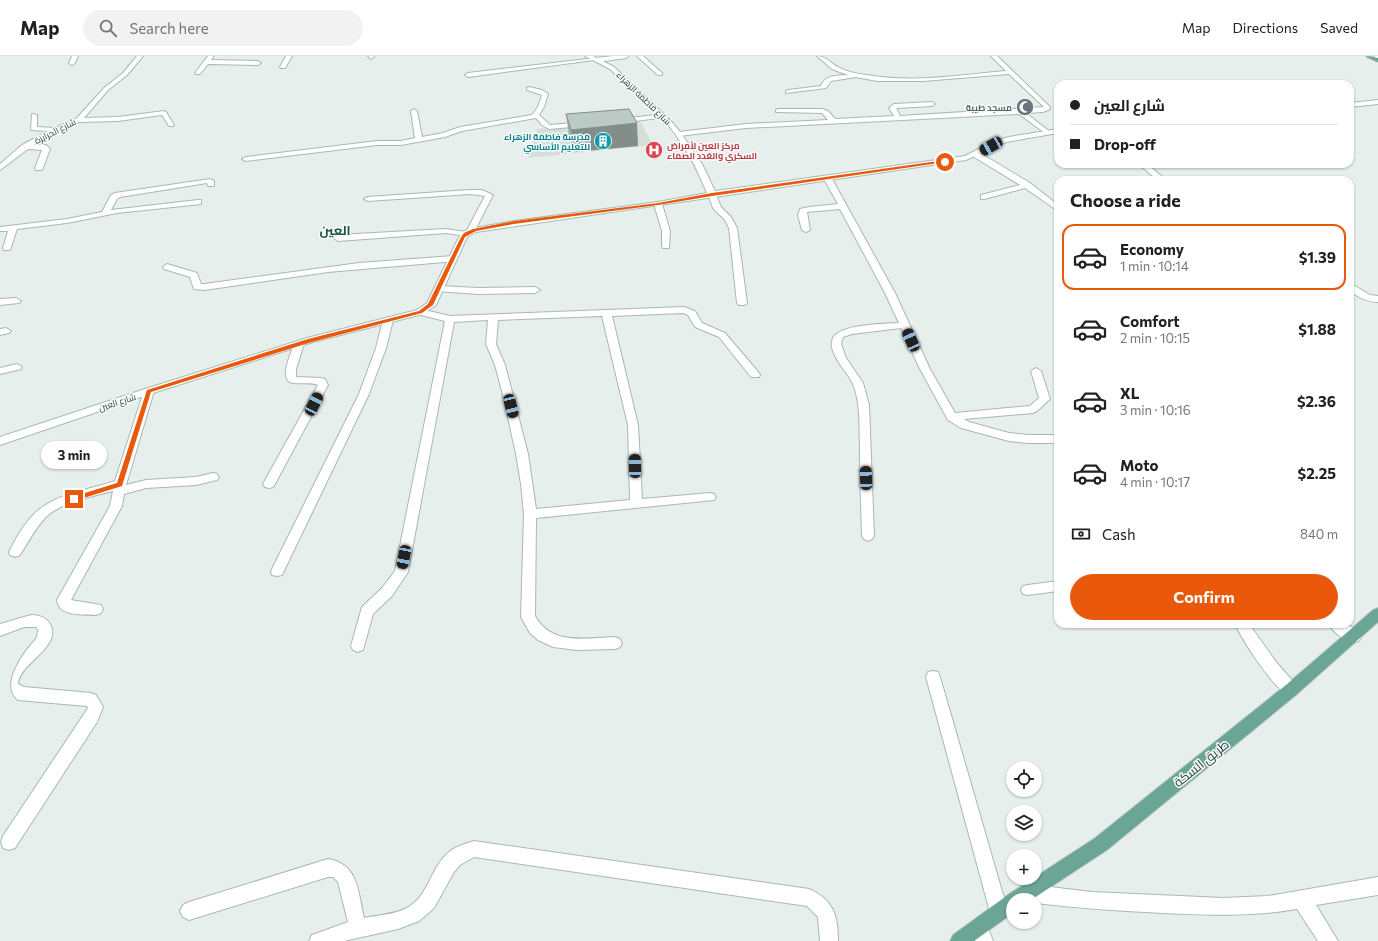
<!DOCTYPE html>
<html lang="en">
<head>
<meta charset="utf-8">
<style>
  body { margin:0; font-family:Commissioner,Cairo,sans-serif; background:#f2f2f2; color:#202124; height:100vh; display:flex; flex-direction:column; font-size:15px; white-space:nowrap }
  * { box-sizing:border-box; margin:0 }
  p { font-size:13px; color:#757577 }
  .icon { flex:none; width:22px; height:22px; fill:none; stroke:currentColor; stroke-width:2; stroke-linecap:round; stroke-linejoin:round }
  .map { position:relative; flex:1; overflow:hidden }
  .sheet { position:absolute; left:1054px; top:120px; width:300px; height:452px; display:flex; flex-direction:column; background:#fff; border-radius:12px; box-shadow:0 1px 3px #0004 }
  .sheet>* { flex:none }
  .banner { position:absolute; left:1054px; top:24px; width:300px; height:88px; border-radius:12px; box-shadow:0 1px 3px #0004; display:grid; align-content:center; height:88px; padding:0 16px; background:#fff }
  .buttons { position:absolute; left:1006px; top:705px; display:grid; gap:8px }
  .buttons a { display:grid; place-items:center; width:36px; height:36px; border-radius:50%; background:#fff; box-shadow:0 1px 3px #0004; font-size:20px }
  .end { position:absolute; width:18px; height:18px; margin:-9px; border:5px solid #ea580c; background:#fff; box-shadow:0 0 0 2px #fff }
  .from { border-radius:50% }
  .bubble { position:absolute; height:28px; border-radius:14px; background:#fff; box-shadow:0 1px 3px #0004; font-size:13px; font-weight:700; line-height:28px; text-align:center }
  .car { position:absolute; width:12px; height:24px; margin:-12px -6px; border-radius:5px; box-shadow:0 0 3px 1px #0007; background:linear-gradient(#222 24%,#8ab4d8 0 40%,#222 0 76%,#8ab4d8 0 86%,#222 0) }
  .banner b { display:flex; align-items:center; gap:14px; height:38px; font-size:15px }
  .banner b+b { border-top:1px solid #e0e0e0 }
  .banner i { width:10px; height:10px; background:#202124 }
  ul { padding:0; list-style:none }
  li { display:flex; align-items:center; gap:12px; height:66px; margin:0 8px 6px; padding:0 8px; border:2px solid transparent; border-radius:12px }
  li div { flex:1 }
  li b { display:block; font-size:15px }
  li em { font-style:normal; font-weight:700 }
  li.on { border-color:#ea580c }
  li>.icon { width:36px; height:36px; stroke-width:1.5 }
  h2 { padding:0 16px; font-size:18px; line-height:48px }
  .pay { display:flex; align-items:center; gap:10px; height:44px; padding:0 16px; font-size:15px }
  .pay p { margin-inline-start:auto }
  .action { display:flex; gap:8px; margin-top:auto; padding:8px 16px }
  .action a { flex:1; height:46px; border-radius:24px; background:#ea580c; color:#fff; font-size:16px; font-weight:700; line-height:46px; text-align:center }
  header { display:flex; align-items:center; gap:24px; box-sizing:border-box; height:56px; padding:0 20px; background:#fff; border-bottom:1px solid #e0e0e0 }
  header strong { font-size:19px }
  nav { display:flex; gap:22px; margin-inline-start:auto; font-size:14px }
  .search { width:280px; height:36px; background:#f2f2f2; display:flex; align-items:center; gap:10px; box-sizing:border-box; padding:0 14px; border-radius:22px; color:#757577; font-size:15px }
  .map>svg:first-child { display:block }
  .built { fill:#d4dfda }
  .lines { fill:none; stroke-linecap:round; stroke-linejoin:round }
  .street-casing { stroke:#a8b8b2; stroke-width:2 }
  .secondary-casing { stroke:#a4bbb3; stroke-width:2 }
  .primary-casing { stroke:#c2cac8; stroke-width:2 }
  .street { fill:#fff; fill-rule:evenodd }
  .secondary { fill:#fff; fill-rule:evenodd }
  .primary { fill:#6aa596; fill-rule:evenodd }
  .wall { fill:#a1aea9 }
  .shaded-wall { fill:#838d89 }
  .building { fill:#bbcac4; stroke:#838d89 }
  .route { fill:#ea580c }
  .labels { text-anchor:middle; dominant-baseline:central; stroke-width:3; stroke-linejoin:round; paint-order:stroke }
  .far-street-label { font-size:9px; fill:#24423a; stroke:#f7fbf9 }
  .far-worship-label { font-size:9px; font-weight:bold; fill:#5b616d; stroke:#f7fbf9; text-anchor:end }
  .far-culture-label { font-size:9px; font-weight:bold; fill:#0d838f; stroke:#f7fbf9; text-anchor:end }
  .far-health-label { font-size:9px; font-weight:bold; fill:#be3a42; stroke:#f7fbf9; text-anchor:start }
  .far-district-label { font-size:13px; font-weight:bold; fill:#1f5548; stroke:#f7fbf9 }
  .near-street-label { font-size:13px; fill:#24423a; stroke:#f7fbf9 }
</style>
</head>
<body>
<header>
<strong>Map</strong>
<div class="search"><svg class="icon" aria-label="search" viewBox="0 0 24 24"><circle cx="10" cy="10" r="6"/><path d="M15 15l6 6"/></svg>Search here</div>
<nav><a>Map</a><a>Directions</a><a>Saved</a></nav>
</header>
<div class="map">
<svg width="1378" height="885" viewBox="0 0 1378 885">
  <rect width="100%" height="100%" fill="#e6efeb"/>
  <polygon class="built" points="639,63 653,89 528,102 537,73"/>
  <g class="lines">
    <defs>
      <g id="street">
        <polygon points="72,0 78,0 75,7 72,9 69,7"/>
        <polygon points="137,0 143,0 127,19 108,34 84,62 118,61 164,55 166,56 174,69 173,70 169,70 162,59 118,65 79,66 43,82 34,89 46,89 50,93 42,114 36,114 35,112 42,94 28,93 0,114 0,108 22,89 48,75 31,74 32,58 37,59 37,71 55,72 76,63 104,32 123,17"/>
        <polygon points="208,0 214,0 211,4 258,5 261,7 258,9 208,8 200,18 196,18 195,17"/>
        <polygon points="286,0 292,0 285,12 281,12 280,11"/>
        <polygon points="368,0 374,0 374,1 371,3"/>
        <polygon points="613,0 629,0 626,2 597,6 594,4 468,21 465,19 468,17"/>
        <polygon points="637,0 643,0 662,17 662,19 658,19"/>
        <path d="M817,0C826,0 830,7 838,11C847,16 858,18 867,19C913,27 960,19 1006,15L991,0H997L1050,51V53L1043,56L1026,57L1050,76L1045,77L1019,58L746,72L679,80L676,78L679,76L746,68L828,64L822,57L776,56V54L778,53H822L828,55L835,63L894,60L889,52L894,48L932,46L935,48L932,50L896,52L900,60L1044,51L1009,18L923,25H877L856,21L831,25L826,32L786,37V35L788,34L821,30C825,18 838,20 848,19L832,13Z"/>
        <polygon points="1375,0 1378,0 1378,3 1375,2"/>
        <polygon points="529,31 542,34 548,38 544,51 539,59 550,69 583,66 586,68 583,70 549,73 542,69 536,62 462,75 445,81 401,89 377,89 246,105 242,103 246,101 377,85 401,85 415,82 411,55 414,53 417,55 422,81 443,77 460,71 532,59 538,51 542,39 527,34 527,32"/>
        <polygon points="664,58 666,59 666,61 620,67 617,65 620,63"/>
        <polygon points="974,97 980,97 1030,127 1058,149 1058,155 1025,132 984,143 981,143 981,139 1020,129 974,101"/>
        <polygon points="1139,108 1147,108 1166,124 1157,124"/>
        <path d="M825,121H828L832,123L895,237L930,313L955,357L1030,350L1039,342L1031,315L1036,312L1041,315L1050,343L1037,355L1033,357L964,363L969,366L1009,377L1028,379H1058V387H1028L1009,385L961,372L948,364L920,313L901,272L852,278L843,281L841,288L846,302L863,327L869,349L874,480L872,483L868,485L864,483L862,480C861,450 860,421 860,391C859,370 861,348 853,328C848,316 826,296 833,282C840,268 884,268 899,267L885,237L840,153L807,156L810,174L806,176L802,174L798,159L800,153L809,151L838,148L824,123Z"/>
        <polygon points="210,123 214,125 214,130 208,130 207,127 120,141 117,143 111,154 198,144 201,144 201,148 117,157 67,167 17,173 10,194 4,194 3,192 8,175 0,175 0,171 67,163 102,156 111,139 115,137"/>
        <polygon points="470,134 482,134 493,139 474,176 468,180 446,177 338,185 334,182 338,179 446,173 466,176 485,140 470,138 368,145 364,143 368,141"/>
        <polygon points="709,136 715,136 721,151 731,161 737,172 747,247 745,249 739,249 737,247 729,172 725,164 713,152 708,138"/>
        <polygon points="655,146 658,146 662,148 670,175 669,192 663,192 662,190 662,175 654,148"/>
        <polygon points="453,200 456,201 457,203 456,205 328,216 204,234 194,233 190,221 164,213 163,211 167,208 197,217 201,228 204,228 359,207"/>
        <path d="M1350,227L1370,239L1378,240V246C1367,246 1358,241 1350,235Z"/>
        <polygon points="439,230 478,232 535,231 540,234 535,237 478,238 436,235 434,233 436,231"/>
        <polygon points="16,242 21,245 19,247 0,249 0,243"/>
        <path d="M684,251L695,255L702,267L725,277L759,317L760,319L759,321H751L719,281L695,271L688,259L683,257L612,260L638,369L642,443L710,437L714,438L716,441L714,444L536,462L535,560C552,590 586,582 615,581L620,583L622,587L620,591L615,593L577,594L553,591L538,584L530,577L521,561L524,458L521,428L516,398L503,339L495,309L486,288L488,264L454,266L408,516L392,540L373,558L363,594L358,596L353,594L351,590L362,551L382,532L395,515L445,265L417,258L415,256L417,254L420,253L450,260ZM602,260L628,369L630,444L536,453L528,398L505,309L496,288L498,264Z"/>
        <polygon points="388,261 393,264 386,292 369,338 282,519 277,520 272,519 271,515 359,338 376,292 383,264"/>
        <polygon points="6,272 11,275 9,277 0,279 0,273"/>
        <path d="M299,285L304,288L296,313V321L321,322L325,323L328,329L275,428L273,431L269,432L265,431L263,428L318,329C311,326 301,328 293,327C278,325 291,297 294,288Z"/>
        <polygon points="17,308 22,311 21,313 0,318 0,312"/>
        <path d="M149,332L154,335L126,429L146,424L196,421L213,417L217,418L219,421L217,424L196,429L146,432L124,438L122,450L71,544L101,549L103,553L101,557L96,559C84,558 58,561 57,544L110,450L113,435C91,441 63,445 46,461C35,472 28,487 20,499L15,501L10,499L9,496C17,480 29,459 44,450C65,436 92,433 115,425L144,335Z"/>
        <polygon points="1058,525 1058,535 1028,539 1023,538 1021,534 1023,530 1028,529"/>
        <path d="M31,559C39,559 46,561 50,568C63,591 19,607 18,628L24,631L91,637L96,639L103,651L97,666L15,792L9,794L3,792L1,786L3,780L88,652L87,650L18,644C0,630 22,598 35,584L37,581L38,574L36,571H24L0,580V568Z"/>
        <path d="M1235,568H1249L1276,606L1296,629L1298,634L1296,639L1291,641C1274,634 1243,585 1235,568Z"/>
        <path d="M1329,568C1342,568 1354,567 1361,581L1359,585C1349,589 1333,577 1329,568Z"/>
        <polygon points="933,615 938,616 940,621 1008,856 1005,862 999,865 993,862 990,856 926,621 928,616"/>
        <path d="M474,785L809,833C834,844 838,860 838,885H820L818,861L807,850L474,801L460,809L454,816L434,852L419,865L398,873L344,885H309L312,879L348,866L338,826L333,821H328L189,864L183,861L180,855L183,849L189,846L328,803C359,808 358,837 364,862C378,859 394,859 407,852C429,840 430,812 449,796C456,790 465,788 474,785Z"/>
        <path d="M1378,821V839L1316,849L1338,885H1318L1297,853C1252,861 1208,859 1163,857C1120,855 1078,852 1035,847V844H1021L1019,843L1016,837L1019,831L1025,828L1092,836L1223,842L1268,840Z"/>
        <polygon points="979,862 985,865 993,885 975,885 970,871 973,865"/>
      </g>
      <g id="secondary">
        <polygon points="585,0 593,0 614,11 670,64 681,77 702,108 715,135 965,100 994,85 1009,81 1058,73 1058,77 1006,86 966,104 476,176 467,181 436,249 423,258 313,286 153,337 0,389 0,381 145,333 307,282 417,254 427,247 459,181 462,176 474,172 514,165 658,146 707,137 694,108 676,79 666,66 610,13"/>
        <polygon points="1378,44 1378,48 1350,51 1350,47"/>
      </g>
      <g id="primary">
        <polygon points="1366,0 1378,2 1378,6 1367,1"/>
        <polygon points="1378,552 1378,566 1296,639 1107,794 1031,844 1013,844 1013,857 974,885 950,885 953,879 1009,838 1095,782 1286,629 1373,554"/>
      </g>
    </defs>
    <use href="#street" class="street-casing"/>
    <use href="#secondary" class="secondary-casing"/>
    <use href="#primary" class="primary-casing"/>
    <use href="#street" class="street"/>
    <use href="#secondary" class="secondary"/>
    <use href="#primary" class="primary"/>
  </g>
  <polygon class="wall" points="566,58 638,90 574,96 569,80"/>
  <polygon class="shaded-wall" points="637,67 638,90 574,96 571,74"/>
  <polygon class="building" points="629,53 637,67 571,74 566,58"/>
  <polygon class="route" points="945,104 946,106 712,140 658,149 514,168 476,175 465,181 433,249 422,257 312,286 151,336 122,430 74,445 71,443 72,441 117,427 147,334 308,283 419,255 428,248 461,181 464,177 473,173 514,165 658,147 712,137"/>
  <defs>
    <symbol id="mosque-disc" viewBox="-11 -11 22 22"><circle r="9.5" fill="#6b7280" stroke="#f7fbf9"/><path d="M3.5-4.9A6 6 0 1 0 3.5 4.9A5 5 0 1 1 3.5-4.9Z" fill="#fff"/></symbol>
    <symbol id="building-disc" viewBox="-11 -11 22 22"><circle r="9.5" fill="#0f9aa8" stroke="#f7fbf9"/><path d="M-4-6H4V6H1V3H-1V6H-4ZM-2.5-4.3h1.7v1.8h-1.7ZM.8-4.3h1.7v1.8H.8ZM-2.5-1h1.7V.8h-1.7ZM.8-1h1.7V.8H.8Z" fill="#fff"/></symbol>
    <symbol id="hospital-disc" viewBox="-11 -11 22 22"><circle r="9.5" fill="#e0444e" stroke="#f7fbf9"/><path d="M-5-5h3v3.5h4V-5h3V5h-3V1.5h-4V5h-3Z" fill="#fff"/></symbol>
  </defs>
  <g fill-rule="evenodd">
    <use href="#mosque-disc" x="1015" y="41" width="20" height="20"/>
    <use href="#building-disc" x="593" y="75" width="20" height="20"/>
    <use href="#hospital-disc" x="644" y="84" width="20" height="20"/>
  </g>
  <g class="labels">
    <g class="far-street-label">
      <text transform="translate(644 42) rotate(44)">شارع فاطمة الزهراء</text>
      <text transform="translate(55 75) rotate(-27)">شارع الحرايزة</text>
      <text transform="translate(117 346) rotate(-18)">شارع العين</text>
    </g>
    <g class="far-worship-label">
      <text x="1012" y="51">مسجد طيبة</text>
    </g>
    <g class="far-culture-label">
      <text x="590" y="80">مدرسة فاطمة الزهراء<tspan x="590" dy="10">للتعليم الأساسي</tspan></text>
    </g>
    <g class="far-health-label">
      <text x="667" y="89">مركز العين لأمراض<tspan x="667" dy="10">السكري والغدد الصماء</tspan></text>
    </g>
    <g class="far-district-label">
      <text x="335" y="174">العين</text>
    </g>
    <g class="near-street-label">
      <text transform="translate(1201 707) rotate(-39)">طريق السكة</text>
    </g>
  </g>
</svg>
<div class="buttons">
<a><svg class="icon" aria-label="locate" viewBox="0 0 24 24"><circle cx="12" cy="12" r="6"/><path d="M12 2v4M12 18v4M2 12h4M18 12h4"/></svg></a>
<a><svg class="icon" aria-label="layers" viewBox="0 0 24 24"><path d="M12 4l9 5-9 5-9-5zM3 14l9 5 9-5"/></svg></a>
<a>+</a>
<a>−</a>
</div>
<i class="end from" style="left:945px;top:106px"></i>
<i class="end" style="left:74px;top:443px"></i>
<div class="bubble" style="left:41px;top:385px;width:66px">3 min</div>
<i class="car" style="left:991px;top:90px;rotate:240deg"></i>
<i class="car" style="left:911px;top:284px;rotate:336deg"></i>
<i class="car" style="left:314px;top:348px;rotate:27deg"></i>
<i class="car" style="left:511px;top:350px;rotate:166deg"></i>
<i class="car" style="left:635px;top:410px;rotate:359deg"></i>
<i class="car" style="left:866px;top:422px;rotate:358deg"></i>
<i class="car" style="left:404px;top:501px;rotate:191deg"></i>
<div class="banner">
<b><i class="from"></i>شارع العين</b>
<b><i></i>Drop-off</b>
</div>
<section class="sheet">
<h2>Choose a ride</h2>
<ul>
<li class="on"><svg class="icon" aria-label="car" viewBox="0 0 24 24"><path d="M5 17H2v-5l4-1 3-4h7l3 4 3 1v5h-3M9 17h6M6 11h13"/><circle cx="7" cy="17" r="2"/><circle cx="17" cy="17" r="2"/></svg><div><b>Economy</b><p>1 min · 10:14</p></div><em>$1.39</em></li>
<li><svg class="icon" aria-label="car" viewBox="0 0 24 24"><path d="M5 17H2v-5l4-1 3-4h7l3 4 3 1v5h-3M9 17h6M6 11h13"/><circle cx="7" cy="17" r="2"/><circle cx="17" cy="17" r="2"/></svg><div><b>Comfort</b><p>2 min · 10:15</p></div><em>$1.88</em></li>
<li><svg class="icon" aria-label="car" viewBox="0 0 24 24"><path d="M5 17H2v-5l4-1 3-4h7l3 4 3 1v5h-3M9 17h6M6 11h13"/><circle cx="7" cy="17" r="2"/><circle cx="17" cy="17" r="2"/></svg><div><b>XL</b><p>3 min · 10:16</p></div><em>$2.36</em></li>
<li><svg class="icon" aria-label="car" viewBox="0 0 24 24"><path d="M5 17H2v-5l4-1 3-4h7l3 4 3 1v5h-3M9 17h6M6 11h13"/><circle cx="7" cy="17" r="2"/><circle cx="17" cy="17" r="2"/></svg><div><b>Moto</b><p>4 min · 10:17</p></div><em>$2.25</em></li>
</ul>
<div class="pay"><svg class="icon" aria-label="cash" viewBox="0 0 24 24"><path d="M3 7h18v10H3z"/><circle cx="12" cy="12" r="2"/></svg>Cash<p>840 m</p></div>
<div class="action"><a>Confirm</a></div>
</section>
</div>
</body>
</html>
